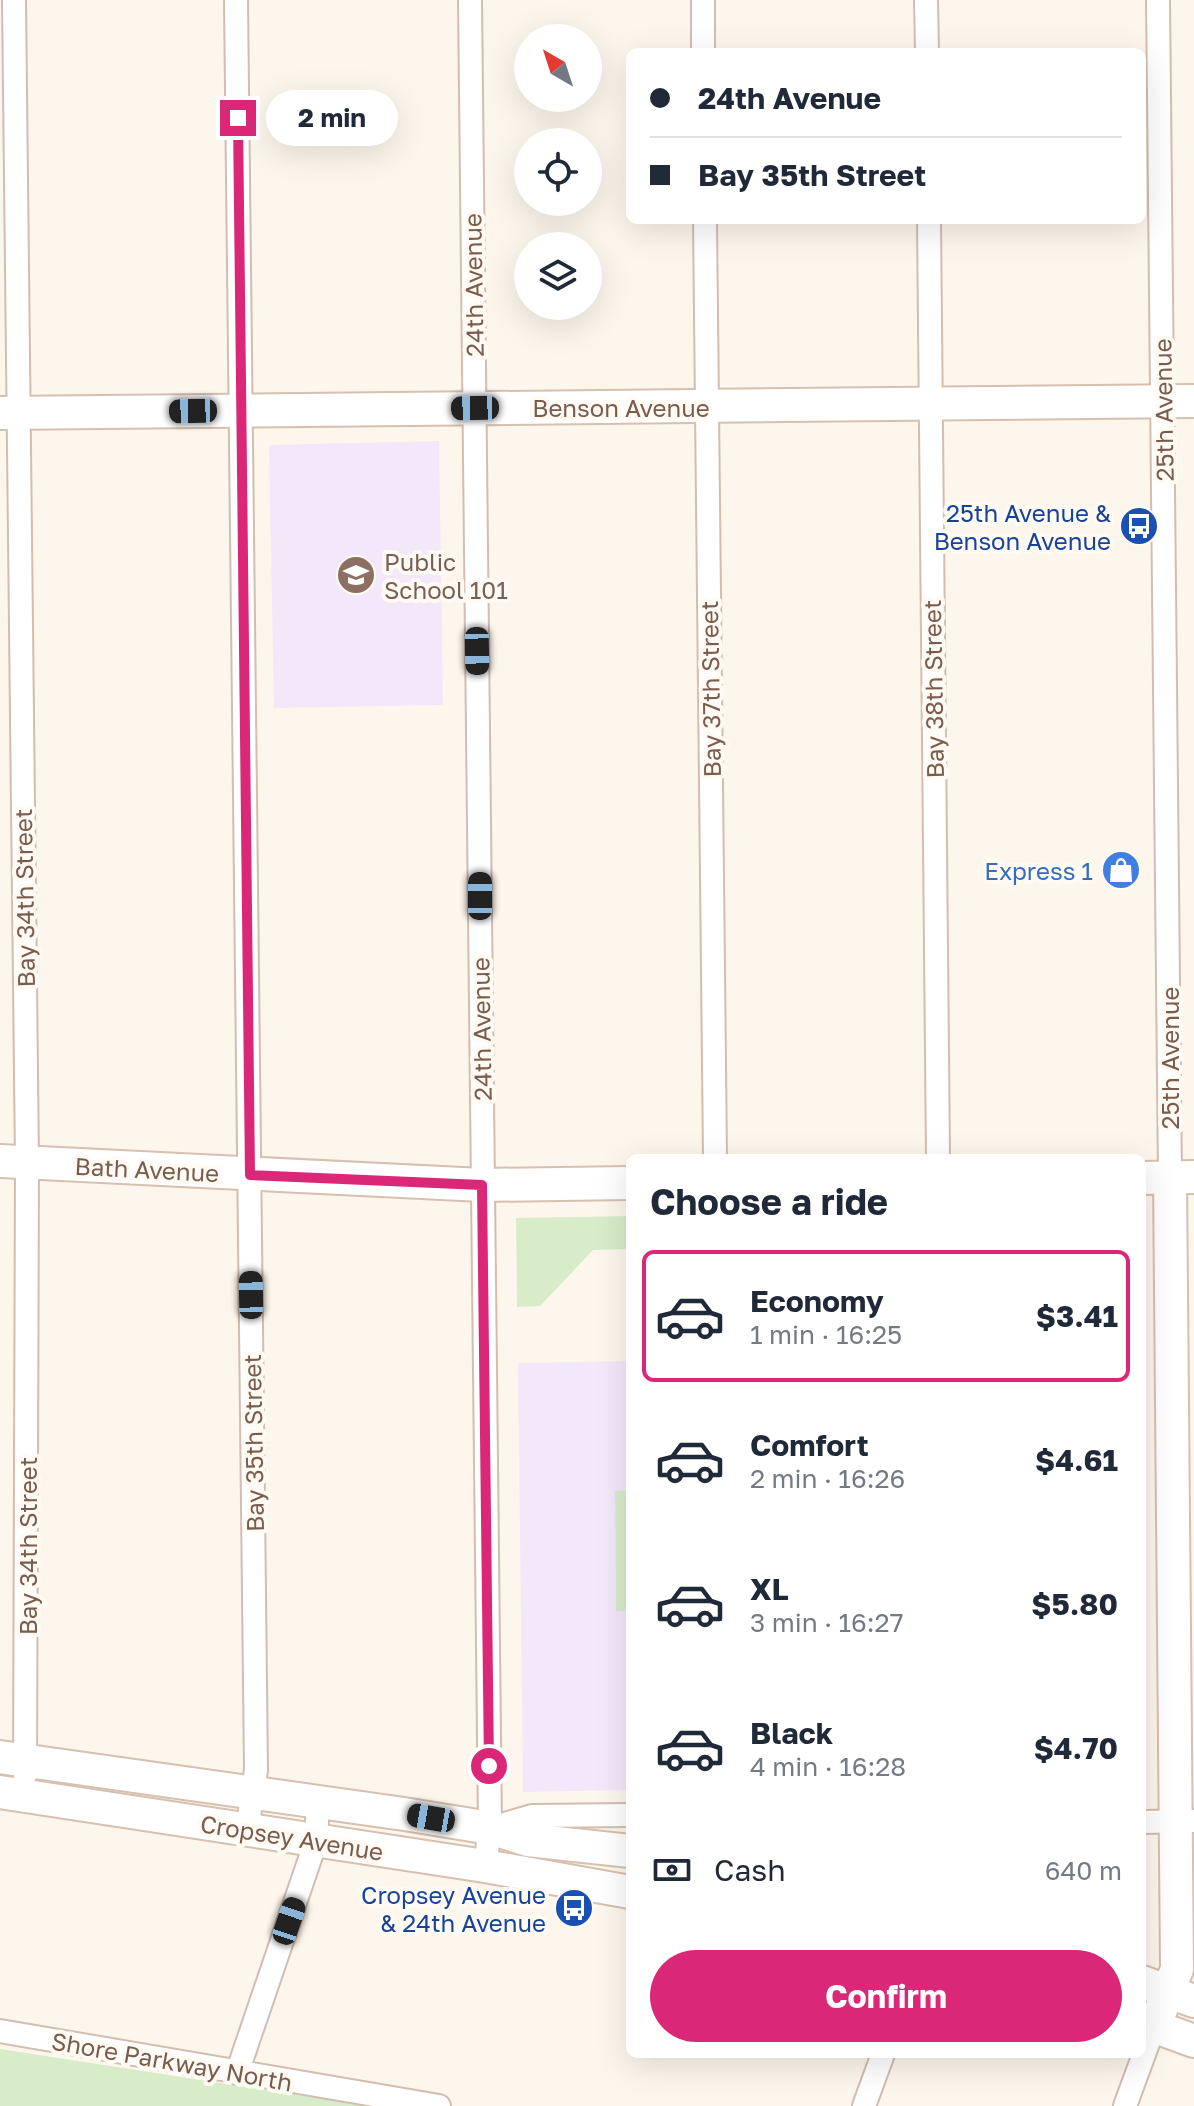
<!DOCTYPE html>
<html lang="en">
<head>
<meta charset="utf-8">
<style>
  body { margin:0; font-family:"Golos Text",sans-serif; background:#f6f6f7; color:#1f2937; height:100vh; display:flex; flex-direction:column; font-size:30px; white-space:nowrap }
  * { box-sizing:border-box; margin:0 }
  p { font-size:26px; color:#747a83 }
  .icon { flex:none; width:44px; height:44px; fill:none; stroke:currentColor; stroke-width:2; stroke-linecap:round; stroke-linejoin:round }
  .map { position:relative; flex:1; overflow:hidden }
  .drawer { position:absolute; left:626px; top:1154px; width:520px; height:904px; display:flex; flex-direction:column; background:#fff; border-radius:12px; box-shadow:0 8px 32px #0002 }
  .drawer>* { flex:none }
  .banner { position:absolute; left:626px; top:48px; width:520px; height:176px; border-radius:12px; box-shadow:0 8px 32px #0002; display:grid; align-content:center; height:176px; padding:0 24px; background:#fff }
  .needle { width:52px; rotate:321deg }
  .fabs { position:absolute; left:514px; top:24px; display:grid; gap:16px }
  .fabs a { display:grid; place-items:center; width:88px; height:88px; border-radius:50%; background:#fff; box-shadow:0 8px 32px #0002; font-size:40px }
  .end { position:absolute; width:36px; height:36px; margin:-18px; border:10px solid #db2777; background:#fff; box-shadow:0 0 0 4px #fff }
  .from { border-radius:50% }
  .bubble { position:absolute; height:56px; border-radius:28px; background:#fff; box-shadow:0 8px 32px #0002; font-size:26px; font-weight:700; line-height:56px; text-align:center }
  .car { position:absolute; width:24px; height:48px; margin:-24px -12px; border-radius:10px; box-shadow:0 0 6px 2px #0007; background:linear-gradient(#222 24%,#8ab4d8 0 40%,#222 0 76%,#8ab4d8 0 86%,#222 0) }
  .banner b { display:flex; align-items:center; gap:28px; height:76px; font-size:30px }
  .banner b+b { border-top:2px solid #e0e1e3 }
  .banner i { width:20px; height:20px; background:#1f2937 }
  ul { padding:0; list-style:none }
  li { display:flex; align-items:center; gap:24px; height:132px; margin:0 16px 12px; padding:0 8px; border:4px solid transparent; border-radius:12px }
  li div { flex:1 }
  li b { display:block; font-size:30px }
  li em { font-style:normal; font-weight:700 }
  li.on { border-color:#db2777 }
  li>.icon { width:72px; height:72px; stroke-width:1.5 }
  h2 { padding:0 24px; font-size:36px; line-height:96px }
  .pay { display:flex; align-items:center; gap:20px; height:88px; padding:0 24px; font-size:30px }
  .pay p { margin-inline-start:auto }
  .primary-button { display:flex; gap:16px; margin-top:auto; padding:16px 24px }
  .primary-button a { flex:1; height:92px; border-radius:48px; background:#db2777; color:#fff; font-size:32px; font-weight:700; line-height:92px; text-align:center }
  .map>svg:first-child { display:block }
  .education { fill:#f3e8fa }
  .green { fill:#d8ecc9 }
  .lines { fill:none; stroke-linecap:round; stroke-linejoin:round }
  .street-casing { stroke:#d1beb0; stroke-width:26 }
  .secondary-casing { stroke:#d6c0b0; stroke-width:36 }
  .street { stroke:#fff; stroke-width:22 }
  .secondary { stroke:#fff; stroke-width:32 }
  .route { stroke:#db2777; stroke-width:10 }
  .labels { text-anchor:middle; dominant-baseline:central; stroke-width:8; stroke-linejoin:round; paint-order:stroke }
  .street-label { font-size:24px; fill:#7a5c4d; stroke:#fffaf3 }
  .transit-label { font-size:24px; fill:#164399; stroke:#fffaf3; text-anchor:end }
  .education-label { font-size:24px; fill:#785e54; stroke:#fffaf3; text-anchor:start }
  .shop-label { font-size:24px; fill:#366cbe; stroke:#fffaf3; text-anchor:end }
</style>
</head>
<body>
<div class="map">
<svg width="1194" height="2106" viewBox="0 0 1194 2106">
  <rect width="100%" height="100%" fill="#fdf6ec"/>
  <g class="education">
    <polygon points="439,441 443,705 274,708 269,445"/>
    <polygon points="630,1361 630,1490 615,1492 616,1611 630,1611 630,1790 523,1792 518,1363"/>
  </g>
  <g class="green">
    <polygon points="630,1216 630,1249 593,1250 540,1306 517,1307 516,1218"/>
    <polygon points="630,1490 630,1611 616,1611 615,1491"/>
    <polygon points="0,2049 370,2106 0,2106"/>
  </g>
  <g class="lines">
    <defs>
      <g id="street">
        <polyline points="14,0 27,1163 25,1775"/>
        <polyline points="236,0 256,1770 247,1830"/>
        <polyline points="470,0 490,1828 485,1866"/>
        <polyline points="703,0 703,52"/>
        <polyline points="926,0 927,52"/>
        <polyline points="1158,0 1170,1177"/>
        <polyline points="705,220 715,1158"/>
        <polyline points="929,220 938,1158"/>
        <polyline points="1142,1822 1194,1821"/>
        <polyline points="491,1828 532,1816 630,1815"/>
        <polyline points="0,2031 439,2106"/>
        <polyline points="237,2073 316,1841 318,1801"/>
        <polyline points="864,2106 883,2054"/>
        <polyline points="1125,2106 1154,2027"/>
      </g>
      <g id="secondary">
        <polyline points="0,413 1194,401"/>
        <polyline points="0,1161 482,1185 630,1183"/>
        <polyline points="1142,1178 1194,1177"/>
        <polyline points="0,1757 404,1814 490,1828 528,1840 630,1851"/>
        <polyline points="0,1792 485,1866 630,1892"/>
        <polyline points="1142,1982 1194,2001"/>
        <polyline points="1142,2022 1194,2041"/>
        <polyline points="1154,2027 1177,1969 1170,1177"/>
      </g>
    </defs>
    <use href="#street" class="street-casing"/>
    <use href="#secondary" class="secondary-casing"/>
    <use href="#street" class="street"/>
    <use href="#secondary" class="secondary"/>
  </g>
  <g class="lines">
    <polyline class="route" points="238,118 250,1175 482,1185 489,1766"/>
  </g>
  <defs>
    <symbol id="bus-disc" viewBox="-11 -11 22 22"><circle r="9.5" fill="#1a4fb4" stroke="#fffaf3"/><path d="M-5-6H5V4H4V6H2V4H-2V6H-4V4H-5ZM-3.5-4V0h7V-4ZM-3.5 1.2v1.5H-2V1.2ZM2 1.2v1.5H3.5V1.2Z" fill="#fff"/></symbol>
    <symbol id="school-disc" viewBox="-11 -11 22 22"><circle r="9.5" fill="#8d6e63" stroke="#fffaf3"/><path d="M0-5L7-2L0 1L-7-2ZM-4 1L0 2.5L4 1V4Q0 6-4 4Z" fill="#fff"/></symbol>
    <symbol id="shop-disc" viewBox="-11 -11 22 22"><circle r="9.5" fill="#3f7fe0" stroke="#fffaf3"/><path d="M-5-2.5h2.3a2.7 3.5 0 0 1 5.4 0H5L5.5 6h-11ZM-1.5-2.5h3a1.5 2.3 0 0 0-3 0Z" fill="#fff"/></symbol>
  </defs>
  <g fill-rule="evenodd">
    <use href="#bus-disc" x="1117" y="504" width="44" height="44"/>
    <use href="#school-disc" x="334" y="553" width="44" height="44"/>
    <use href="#shop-disc" x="1099" y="848" width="44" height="44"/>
    <use href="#bus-disc" x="552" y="1886" width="44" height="44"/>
  </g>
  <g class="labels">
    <g class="street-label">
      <text transform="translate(473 285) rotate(-91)">24th Avenue</text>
      <text x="621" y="407">Benson Avenue</text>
      <text transform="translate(1163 410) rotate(-91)">25th Avenue</text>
      <text transform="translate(710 689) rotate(-91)">Bay 37th Street</text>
      <text transform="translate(933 689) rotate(-91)">Bay 38th Street</text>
      <text transform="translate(24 898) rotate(-91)">Bay 34th Street</text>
      <text transform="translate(481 1029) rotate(-91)">24th Avenue</text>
      <text transform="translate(1169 1058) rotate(-90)">25th Avenue</text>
      <text transform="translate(147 1169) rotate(3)">Bath Avenue</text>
      <text transform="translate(253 1443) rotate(-91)">Bay 35th Street</text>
      <text transform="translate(27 1546) rotate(-90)">Bay 34th Street</text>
      <text transform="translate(292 1837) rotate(9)">Cropsey Avenue</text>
      <text transform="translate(172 2061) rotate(10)">Shore Parkway North</text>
    </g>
    <g class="transit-label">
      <text x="1111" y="512">25th Avenue &amp;<tspan x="1111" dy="28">Benson Avenue</tspan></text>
      <text x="546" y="1894">Cropsey Avenue<tspan x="546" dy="28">&amp; 24th Avenue</tspan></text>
    </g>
    <g class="education-label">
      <text x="384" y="561">Public<tspan x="384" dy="28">School 101</tspan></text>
    </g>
    <g class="shop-label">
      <text x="1093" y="870">Express 1</text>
    </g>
  </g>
</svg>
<div class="fabs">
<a><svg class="needle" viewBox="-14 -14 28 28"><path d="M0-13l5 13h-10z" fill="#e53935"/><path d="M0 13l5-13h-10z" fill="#747a83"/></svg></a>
<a><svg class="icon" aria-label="locate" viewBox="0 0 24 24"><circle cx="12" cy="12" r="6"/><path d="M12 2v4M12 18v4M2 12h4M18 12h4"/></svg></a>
<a><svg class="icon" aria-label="layers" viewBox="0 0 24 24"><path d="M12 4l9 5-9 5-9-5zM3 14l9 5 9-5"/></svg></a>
</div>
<i class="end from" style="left:489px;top:1766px"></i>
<i class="end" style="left:238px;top:118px"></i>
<div class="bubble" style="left:266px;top:90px;width:132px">2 min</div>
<i class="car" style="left:475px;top:408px;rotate:269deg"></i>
<i class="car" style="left:193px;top:411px;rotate:269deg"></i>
<i class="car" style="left:477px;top:651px;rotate:179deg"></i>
<i class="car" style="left:480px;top:896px;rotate:0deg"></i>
<i class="car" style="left:251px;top:1295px;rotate:359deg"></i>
<i class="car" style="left:431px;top:1818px;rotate:280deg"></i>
<i class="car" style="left:289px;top:1921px;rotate:19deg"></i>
<div class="banner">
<b><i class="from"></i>24th Avenue</b>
<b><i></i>Bay 35th Street</b>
</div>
<section class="drawer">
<h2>Choose a ride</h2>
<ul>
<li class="on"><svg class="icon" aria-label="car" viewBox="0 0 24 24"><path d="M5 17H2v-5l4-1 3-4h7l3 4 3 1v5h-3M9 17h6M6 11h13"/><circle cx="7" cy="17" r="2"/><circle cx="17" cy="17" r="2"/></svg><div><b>Economy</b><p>1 min · 16:25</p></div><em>$3.41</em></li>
<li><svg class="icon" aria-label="car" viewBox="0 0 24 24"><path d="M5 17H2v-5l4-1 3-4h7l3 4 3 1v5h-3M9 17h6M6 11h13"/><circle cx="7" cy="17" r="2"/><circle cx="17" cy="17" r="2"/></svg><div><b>Comfort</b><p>2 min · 16:26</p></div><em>$4.61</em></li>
<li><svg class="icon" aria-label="car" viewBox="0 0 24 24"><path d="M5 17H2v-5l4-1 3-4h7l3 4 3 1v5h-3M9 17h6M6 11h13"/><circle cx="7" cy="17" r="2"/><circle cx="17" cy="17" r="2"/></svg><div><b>XL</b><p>3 min · 16:27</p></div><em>$5.80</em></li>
<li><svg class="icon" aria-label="car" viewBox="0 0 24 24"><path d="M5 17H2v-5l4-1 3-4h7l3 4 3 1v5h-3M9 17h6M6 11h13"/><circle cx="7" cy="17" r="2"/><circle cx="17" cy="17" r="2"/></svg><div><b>Black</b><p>4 min · 16:28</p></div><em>$4.70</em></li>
</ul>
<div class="pay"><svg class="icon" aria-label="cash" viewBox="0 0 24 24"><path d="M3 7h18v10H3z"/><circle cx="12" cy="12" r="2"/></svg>Cash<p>640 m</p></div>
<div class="primary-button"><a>Confirm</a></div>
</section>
</div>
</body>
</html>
